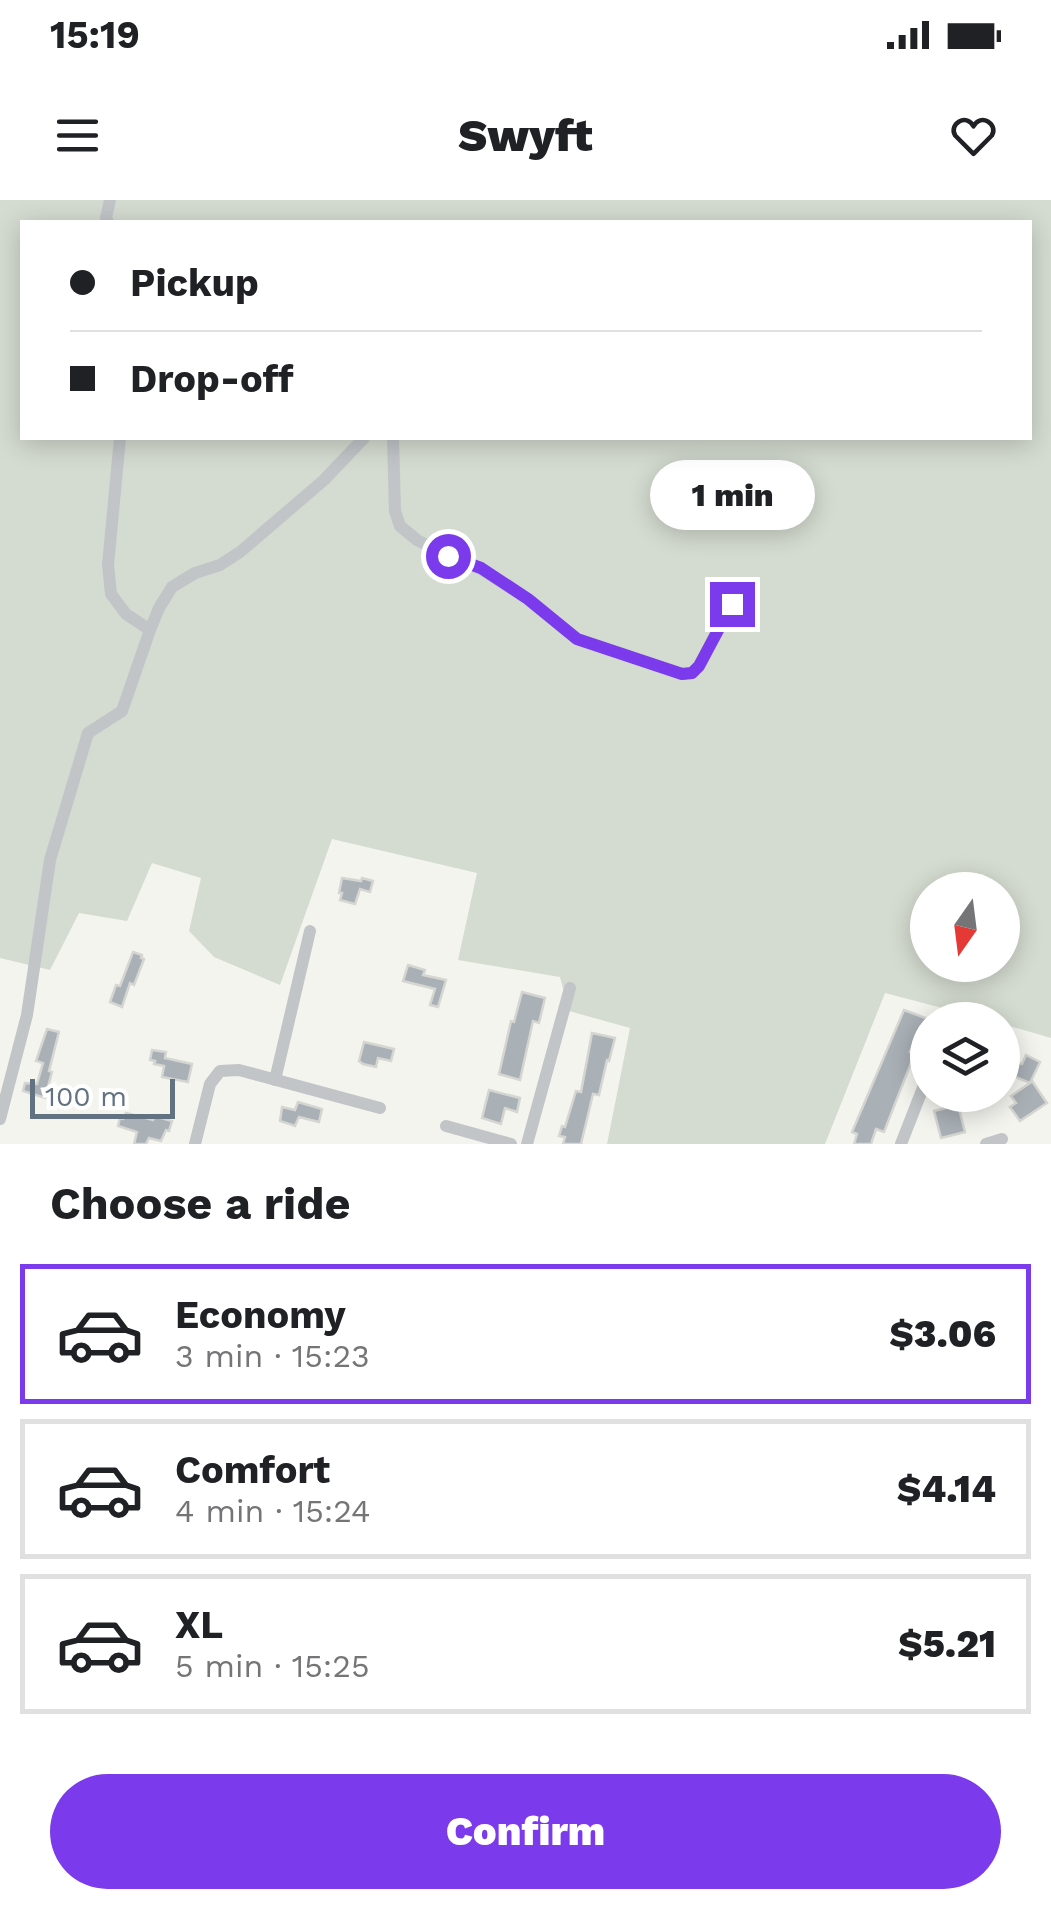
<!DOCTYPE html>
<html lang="en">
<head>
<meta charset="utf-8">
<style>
  body { margin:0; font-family:"Work Sans",sans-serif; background:#f2f2f2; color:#202124; height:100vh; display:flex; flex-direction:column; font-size:38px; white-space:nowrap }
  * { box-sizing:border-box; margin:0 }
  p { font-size:32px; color:#757577 }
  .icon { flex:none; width:55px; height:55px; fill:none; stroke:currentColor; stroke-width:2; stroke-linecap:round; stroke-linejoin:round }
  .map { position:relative; height:944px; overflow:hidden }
  .sheet { display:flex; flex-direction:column; background:#fff; flex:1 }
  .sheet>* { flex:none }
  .top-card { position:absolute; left:20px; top:20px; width:1012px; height:220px; border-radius:0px; box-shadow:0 5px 25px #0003; display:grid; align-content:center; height:220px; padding:0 50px; background:#fff }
  .needle { width:65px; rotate:194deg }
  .tools { position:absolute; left:910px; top:672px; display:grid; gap:20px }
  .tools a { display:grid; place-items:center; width:110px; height:110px; border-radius:50%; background:#fff; box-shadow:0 5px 25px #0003; font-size:50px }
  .scale { position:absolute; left:30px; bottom:25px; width:145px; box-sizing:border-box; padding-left:10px; border:5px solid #627281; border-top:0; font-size:28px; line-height:35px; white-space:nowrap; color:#627281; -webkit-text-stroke:8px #fff; paint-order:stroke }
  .end { position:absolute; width:45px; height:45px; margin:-22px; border:12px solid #7c3aed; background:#fff; box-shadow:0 0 0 5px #fff }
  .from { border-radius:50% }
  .bubble { position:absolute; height:70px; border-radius:35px; background:#fff; box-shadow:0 5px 25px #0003; font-size:32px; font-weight:800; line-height:70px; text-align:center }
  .top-card b { display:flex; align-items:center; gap:35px; height:95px; font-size:38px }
  .top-card b+b { border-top:2px solid #e0e0e0 }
  .top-card i { width:25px; height:25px; background:#202124 }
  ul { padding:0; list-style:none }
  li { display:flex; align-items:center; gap:30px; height:140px; margin:0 20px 15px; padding:0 30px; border:5px solid #e0e0e0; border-radius:0px }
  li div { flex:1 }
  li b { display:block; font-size:38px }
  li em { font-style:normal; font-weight:800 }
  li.current { border-color:#7c3aed }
  li>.icon { width:90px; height:90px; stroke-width:1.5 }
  h2 { padding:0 50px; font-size:45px; line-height:120px }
  .primary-button { display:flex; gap:20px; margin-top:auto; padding:20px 50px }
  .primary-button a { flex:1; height:115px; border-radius:60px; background:#7c3aed; color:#fff; font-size:40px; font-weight:800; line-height:115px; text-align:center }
  .status { display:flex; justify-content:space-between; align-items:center; height:70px; padding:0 50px; background:#fff; direction:ltr }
  .status svg { height:28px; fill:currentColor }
  header { display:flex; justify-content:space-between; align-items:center; height:130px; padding:0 50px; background:#fff; font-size:45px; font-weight:800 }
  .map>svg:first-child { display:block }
  .green { fill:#d4dbd0; fill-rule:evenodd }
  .building { fill:#a9b0b6; stroke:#d5d5d2; stroke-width:2.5 }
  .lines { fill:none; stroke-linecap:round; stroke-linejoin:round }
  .minor { stroke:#c1c5c8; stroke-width:12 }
  .route { stroke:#7c3aed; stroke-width:12 }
</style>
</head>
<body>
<div class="status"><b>15:19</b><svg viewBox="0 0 49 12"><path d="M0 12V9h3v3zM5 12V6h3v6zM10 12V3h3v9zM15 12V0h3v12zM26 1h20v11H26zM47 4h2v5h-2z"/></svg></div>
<header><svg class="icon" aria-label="menu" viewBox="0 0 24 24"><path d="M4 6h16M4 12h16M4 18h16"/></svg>Swyft<svg class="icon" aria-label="heart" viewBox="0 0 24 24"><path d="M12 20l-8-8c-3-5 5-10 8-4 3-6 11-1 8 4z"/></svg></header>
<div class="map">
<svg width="1051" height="944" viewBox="0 0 1051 944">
  <rect width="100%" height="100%" fill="#f4f4ef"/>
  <path class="green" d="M0,0H1051V838L1003,824L1002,820H988L885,793L825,944H607L630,828L569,811L560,777L458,760L477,673L332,639L280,785L214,757L189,731L201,678L152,663L127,721L79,713L50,770L0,758ZM22,22H1030V238H22ZM928,690H1002V765H928Z"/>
  <g class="building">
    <polygon points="342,678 361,681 362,678 373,681 370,692 360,689 355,704 340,700 342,693 339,693"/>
    <polygon points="133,752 142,755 141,758 144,759 134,785 130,783 122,807 110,802 116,785 120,786"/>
    <polygon points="408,765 425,770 423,775 446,780 438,807 430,805 435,789 403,781"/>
    <polygon points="522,792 545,798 539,823 533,821 520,880 499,874 511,821 514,822"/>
    <polygon points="904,810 928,819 928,830 920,827 910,852 917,855 913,864 911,863 884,932 876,929 871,944 854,944 857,934 852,932"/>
    <polygon points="47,829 59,832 49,871 52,872 45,898 23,891 25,883 37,884 43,863 36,861"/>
    <polygon points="592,833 615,838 609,861 607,860 599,895 593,894 581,944 563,944 565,937 559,936 562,926 565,927 576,891 581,892"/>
    <polygon points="364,842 394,849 391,861 378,858 376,867 363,864 359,861"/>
    <polygon points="152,850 166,852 165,858 192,864 188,882 162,877 164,866 154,864 155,861 150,860"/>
    <polygon points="1026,855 1040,862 1030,883 1032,881 1047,903 1020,921 1010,907 1016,903 1011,896 1030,883 1011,875 1017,862 1022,864"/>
    <polygon points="489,890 520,898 517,912 505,908 501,924 482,918"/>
    <polygon points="298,902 322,909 319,922 299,917 295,926 280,921 282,907 295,910"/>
    <polygon points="958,905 965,932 941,938 934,911"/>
    <polygon points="126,913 153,920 154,916 172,921 169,931 166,930 161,941 149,938 146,944 134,944 137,932 118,926 120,918 123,919"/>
  </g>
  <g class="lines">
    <g class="minor">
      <polyline points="108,22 106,18 110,0"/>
      <polyline points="120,238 108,365 111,394 126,414 150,430"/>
      <polyline points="393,238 395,311 400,326 417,340 448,356 481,369 528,399 577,439 682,474 692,473 699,466 732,404"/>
      <polyline points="948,820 952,812"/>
      <polyline points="275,880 310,731"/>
      <polyline points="0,919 27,815 50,660 88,533 122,511 150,430 159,408 172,387 195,373 220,365 240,352 324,280 364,238"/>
      <polyline points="446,926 511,944"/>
      <polyline points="195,944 210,884 220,871 239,870 380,908"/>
      <polyline points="527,944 570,788"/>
      <polyline points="901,944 928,875"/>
      <polyline points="986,944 1002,939"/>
    </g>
  </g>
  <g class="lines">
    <polyline class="route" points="448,356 481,368 528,399 577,439 682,474 692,473 699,466 732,404"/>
  </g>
</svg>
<div class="tools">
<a><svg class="needle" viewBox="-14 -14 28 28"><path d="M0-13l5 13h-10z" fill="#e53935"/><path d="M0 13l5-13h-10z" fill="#757577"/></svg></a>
<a><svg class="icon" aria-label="layers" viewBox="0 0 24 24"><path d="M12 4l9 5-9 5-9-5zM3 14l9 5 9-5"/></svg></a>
</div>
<div class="scale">100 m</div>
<i class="end from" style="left:448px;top:356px"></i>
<i class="end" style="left:732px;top:404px"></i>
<div class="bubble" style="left:650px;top:260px;width:165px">1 min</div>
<div class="top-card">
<b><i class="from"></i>Pickup</b>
<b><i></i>Drop-off</b>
</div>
</div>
<section class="sheet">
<h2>Choose a ride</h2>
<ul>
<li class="current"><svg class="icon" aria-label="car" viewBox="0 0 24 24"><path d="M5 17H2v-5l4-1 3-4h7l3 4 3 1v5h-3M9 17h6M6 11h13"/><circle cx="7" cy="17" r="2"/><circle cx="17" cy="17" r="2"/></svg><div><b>Economy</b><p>3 min · 15:23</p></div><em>$3.06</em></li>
<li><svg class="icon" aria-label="car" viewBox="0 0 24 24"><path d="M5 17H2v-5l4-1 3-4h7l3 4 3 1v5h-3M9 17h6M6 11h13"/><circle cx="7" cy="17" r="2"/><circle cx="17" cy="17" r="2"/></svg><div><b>Comfort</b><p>4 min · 15:24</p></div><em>$4.14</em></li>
<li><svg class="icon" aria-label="car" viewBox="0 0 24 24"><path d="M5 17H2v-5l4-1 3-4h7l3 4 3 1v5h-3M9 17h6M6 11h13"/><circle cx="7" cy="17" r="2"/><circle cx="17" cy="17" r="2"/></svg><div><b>XL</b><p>5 min · 15:25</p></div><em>$5.21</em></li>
</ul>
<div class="primary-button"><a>Confirm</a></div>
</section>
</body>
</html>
